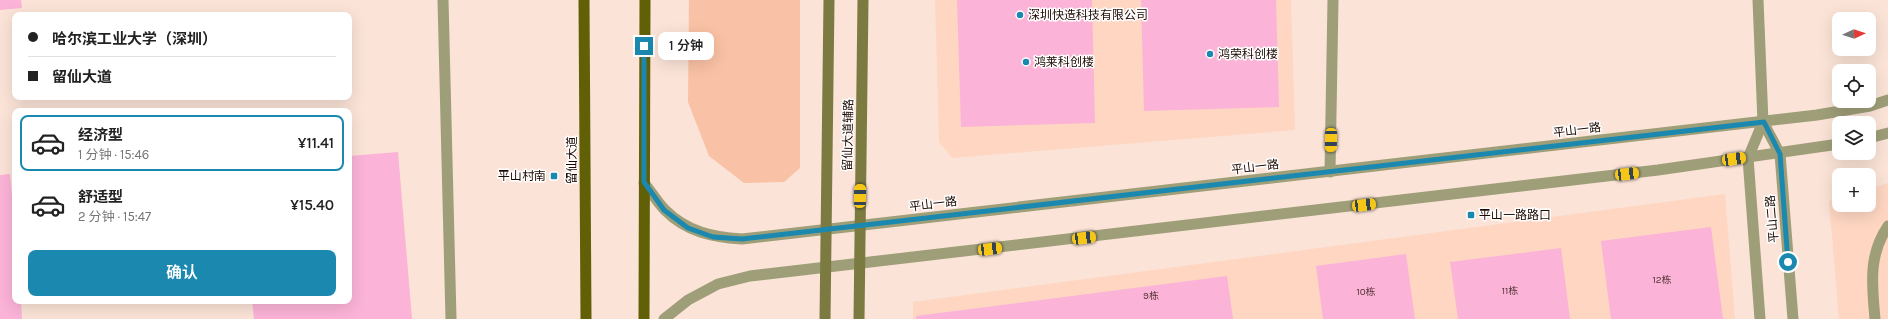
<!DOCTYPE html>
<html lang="zh">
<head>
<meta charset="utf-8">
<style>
  body { margin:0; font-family:Karla,"Noto Sans SC",sans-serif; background:#f6f6f6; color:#222; height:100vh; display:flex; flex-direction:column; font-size:15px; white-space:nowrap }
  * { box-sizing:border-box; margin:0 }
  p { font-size:13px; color:#767676 }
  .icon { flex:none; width:22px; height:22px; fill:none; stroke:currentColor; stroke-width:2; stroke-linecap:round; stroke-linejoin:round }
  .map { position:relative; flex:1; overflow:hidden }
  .sheet { position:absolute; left:12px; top:108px; width:340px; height:196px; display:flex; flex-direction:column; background:#fff; border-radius:8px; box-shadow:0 4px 16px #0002 }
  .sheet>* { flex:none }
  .banner { position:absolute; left:12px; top:12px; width:340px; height:88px; border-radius:8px; box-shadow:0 4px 16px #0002; display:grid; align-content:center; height:88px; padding:0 16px; background:#fff }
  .needle { width:26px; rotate:86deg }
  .controls { position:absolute; left:1832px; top:12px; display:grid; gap:8px }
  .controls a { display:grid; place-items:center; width:44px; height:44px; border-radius:8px; background:#fff; box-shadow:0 4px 16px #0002; font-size:20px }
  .end { position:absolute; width:18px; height:18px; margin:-9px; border:5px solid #1a88af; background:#fff; box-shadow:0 0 0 2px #fff }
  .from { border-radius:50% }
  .bubble { position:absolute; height:28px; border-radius:8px; background:#fff; box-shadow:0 4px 16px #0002; font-size:13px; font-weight:600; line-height:28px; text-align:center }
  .car { position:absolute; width:12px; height:24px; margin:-12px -6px; border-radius:5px; box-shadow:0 0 3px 1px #0007; background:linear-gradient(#f5c518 24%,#345 0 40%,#f5c518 0 76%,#345 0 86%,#f5c518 0) }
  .banner b { display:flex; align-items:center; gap:14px; height:38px; font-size:15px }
  .banner b+b { border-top:1px solid #e0e0e0 }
  .banner i { width:10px; height:10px; background:#222 }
  ul { padding:7px 0 0; list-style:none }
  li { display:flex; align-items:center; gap:12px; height:56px; margin:0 8px 6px; padding:0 8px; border:2px solid transparent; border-radius:8px }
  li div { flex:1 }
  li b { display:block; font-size:15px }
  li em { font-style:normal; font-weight:600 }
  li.current { border-color:#1a88af }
  li>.icon { width:36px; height:36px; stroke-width:1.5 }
  .cta { display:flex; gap:8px; margin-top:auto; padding:8px 16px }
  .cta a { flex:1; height:46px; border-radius:8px; background:#1a88af; color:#fff; font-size:16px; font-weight:600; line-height:46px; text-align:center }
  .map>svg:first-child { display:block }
  .built { fill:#fed6c2 }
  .green { fill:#f9c1a5 }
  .building { fill:#fbb3d7 }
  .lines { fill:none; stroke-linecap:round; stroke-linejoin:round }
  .service { stroke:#9e9e78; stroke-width:11 }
  .minor { stroke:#9e9e78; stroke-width:11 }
  .tertiary { stroke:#9e9e78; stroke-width:11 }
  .secondary { stroke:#7b7a40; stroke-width:11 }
  .primary { stroke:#626007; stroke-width:11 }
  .route { stroke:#1a88af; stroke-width:5 }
  .poi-dot { fill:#1a88af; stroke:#fff; stroke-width:1.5 }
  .labels { text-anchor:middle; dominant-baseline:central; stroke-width:3; stroke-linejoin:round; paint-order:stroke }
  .number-label { font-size:10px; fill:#543437 }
  .poi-label { font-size:12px; fill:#1c0902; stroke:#fff; text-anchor:start }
  .street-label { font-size:12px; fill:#1c0902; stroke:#fff }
</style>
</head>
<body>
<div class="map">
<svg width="1888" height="319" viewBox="0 0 1888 319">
  <rect width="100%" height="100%" fill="#fbe3d7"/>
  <g class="built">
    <polygon points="935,0 1291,0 1295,130 952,158 939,142"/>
    <polygon points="1888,183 1888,319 1839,319 1829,201 1839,198 1839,205 1869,205 1869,189"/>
    <polygon points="1725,194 1735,319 913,319 913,302"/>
  </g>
  <polygon class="green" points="689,0 800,0 800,168 784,182 744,183 709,156 688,102"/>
  <g class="building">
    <polygon points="0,0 21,0 22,8 0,10"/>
    <polygon points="957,0 1092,0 1095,123 961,127"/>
    <polygon points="1141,0 1276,0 1279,107 1144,111"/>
    <polygon points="398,152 412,319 254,319 252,301 349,301 349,156"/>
    <polygon points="10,174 15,229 15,301 21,301 22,319 0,319 0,175"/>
    <polygon points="1711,227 1723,319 1611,319 1601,241"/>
    <polygon points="1561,248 1570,319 1458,319 1450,262"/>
    <polygon points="1406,254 1415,319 1323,319 1316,266"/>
    <polygon points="1227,276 1233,319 916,319 916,316"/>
  </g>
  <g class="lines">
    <path class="service" d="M1875,319C1872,285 1868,255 1888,226"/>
    <g class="minor">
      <polyline points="443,0 451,319"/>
      <polyline points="1758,0 1763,122"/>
      <polyline points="1330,172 1333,0"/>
    </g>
    <g class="tertiary">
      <polyline points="1763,122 1780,154 1793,319"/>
      <polyline points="1869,138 1888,133"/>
      <path d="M644,183C651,191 657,202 665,210C687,232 712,237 742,239L1817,115L1870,106L1888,100"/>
      <polyline points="664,319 688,300 718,284 750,276 1658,170 1839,144"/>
      <polyline points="1760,319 1748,158 1763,122"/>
    </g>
    <g class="secondary">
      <polyline points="825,319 829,0"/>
      <polyline points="859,319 863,0"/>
    </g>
    <g class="primary">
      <polyline points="584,0 586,319"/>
      <polyline points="644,319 645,0"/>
    </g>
  </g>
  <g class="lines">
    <polyline class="route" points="644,46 644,182 664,210 688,228 713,237 742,239 1764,122 1780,154 1788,262"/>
  </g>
  <g class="poi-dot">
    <circle cx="1020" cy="15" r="4"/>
    <circle cx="1210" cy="54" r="4"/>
    <circle cx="1026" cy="62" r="4"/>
    <rect x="550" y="172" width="8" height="8" rx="2"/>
    <rect x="1467" y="211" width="8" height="8" rx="2"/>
  </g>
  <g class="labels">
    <g class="number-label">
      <text x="1662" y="280">12栋</text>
      <text x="1510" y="291">11栋</text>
      <text x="1366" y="292">10栋</text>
      <text x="1151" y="296">9栋</text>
    </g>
    <g class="poi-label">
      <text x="1028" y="15">深圳快造科技有限公司</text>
      <text x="1218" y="54">鸿荣科创楼</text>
      <text x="1034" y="62">鸿莱科创楼</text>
      <text x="546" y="176" text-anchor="end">平山村南</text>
      <text x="1479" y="215">平山一路路口</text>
    </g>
    <g class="street-label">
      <text transform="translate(1577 130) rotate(-7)">平山一路</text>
      <text transform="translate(848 135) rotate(-89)">留仙大道辅路</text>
      <text transform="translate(572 160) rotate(-90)">留仙大道</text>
      <text transform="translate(1255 167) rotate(-7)">平山一路</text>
      <text transform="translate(933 204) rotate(-7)">平山一路</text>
      <text transform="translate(1772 219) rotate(-95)">平山二路</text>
    </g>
  </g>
</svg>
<div class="controls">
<a><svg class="needle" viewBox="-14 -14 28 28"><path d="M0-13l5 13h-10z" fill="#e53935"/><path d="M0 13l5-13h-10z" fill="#767676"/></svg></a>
<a><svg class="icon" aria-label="locate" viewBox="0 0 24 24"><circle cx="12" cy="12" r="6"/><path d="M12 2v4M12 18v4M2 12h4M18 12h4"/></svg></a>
<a><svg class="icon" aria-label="layers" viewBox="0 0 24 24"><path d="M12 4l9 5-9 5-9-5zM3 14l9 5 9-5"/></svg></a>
<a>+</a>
</div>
<i class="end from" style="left:1788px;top:262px"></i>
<i class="end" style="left:644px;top:46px"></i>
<div class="bubble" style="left:658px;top:32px;width:56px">1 分钟</div>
<i class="car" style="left:1331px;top:140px;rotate:181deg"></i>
<i class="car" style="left:1734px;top:159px;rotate:82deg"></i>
<i class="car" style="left:1627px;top:174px;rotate:83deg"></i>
<i class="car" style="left:860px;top:196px;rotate:1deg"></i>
<i class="car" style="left:1364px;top:205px;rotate:83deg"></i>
<i class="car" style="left:1084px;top:238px;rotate:83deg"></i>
<i class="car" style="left:990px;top:249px;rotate:83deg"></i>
<div class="banner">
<b><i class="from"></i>哈尔滨工业大学（深圳）</b>
<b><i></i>留仙大道</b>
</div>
<section class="sheet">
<ul>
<li class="current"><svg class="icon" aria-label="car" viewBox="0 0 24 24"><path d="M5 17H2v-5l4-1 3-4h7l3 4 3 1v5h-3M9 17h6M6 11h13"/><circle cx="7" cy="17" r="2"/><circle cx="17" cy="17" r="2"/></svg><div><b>经济型</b><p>1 分钟 · 15:46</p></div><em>¥11.41</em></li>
<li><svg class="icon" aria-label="car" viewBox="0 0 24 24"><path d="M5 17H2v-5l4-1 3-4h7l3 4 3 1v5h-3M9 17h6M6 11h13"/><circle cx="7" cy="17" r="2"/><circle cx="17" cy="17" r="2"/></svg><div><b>舒适型</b><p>2 分钟 · 15:47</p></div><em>¥15.40</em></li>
</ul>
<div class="cta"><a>确认</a></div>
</section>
</div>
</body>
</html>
